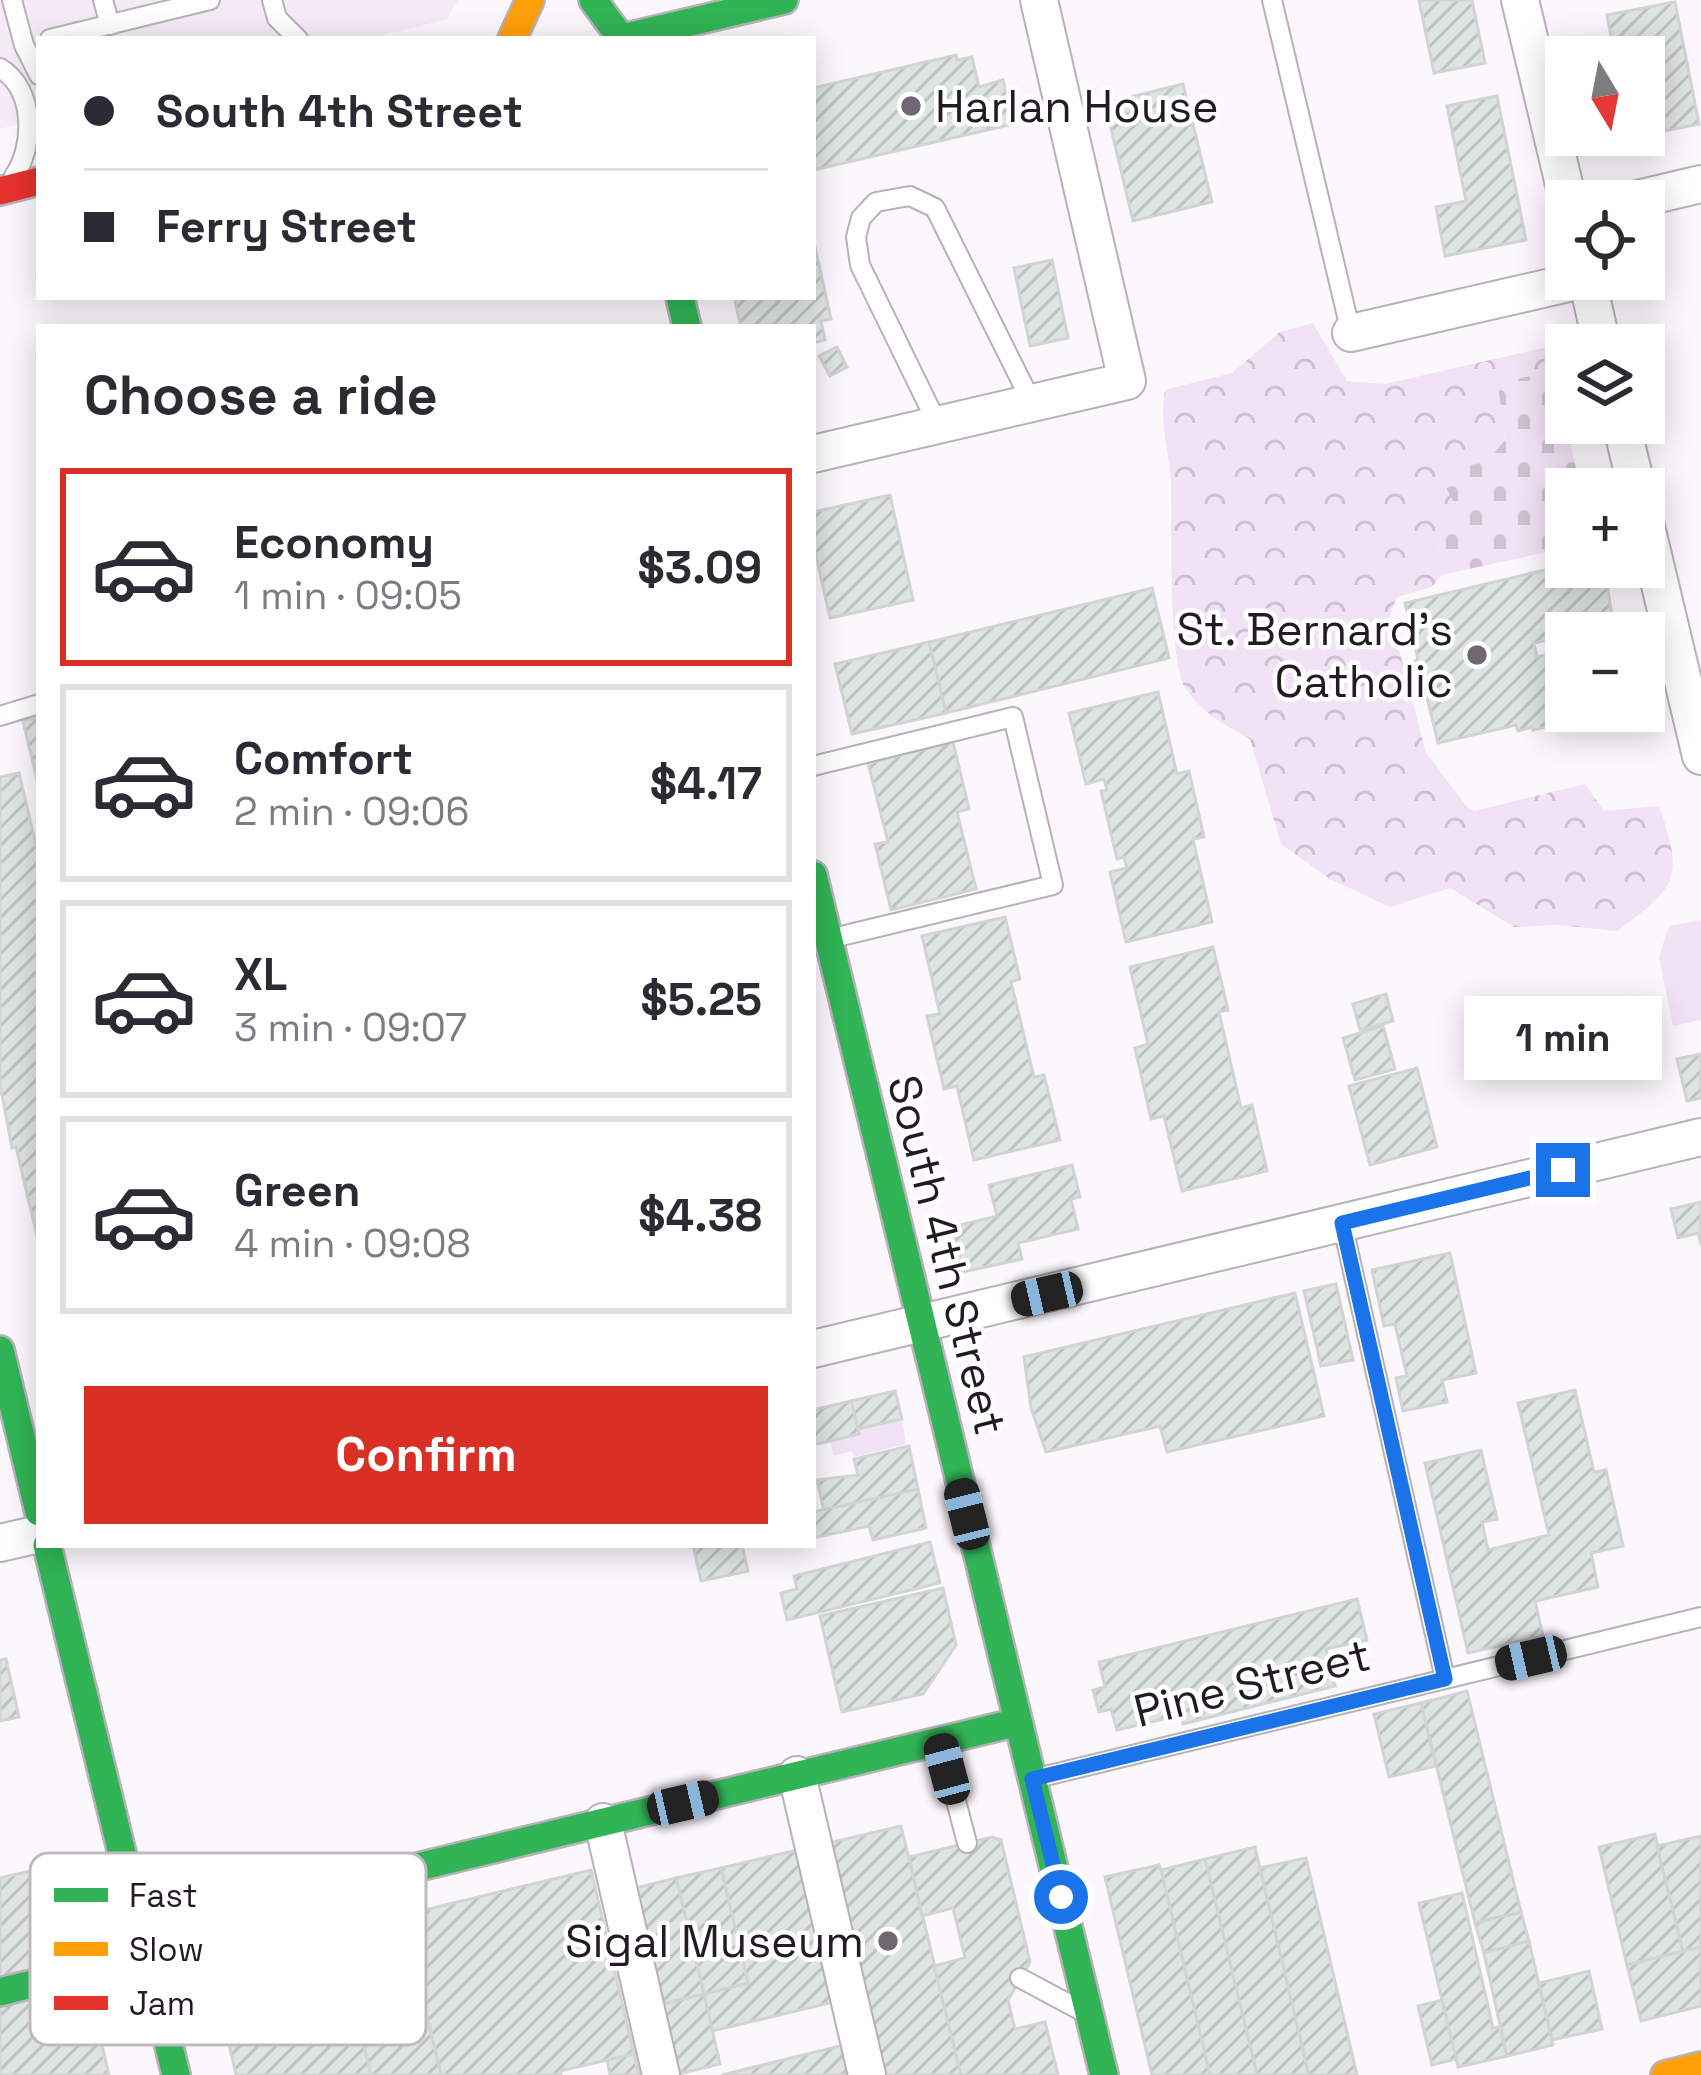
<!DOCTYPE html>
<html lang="en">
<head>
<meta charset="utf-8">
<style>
  body { margin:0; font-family:"Space Grotesk",sans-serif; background:#f7f7f7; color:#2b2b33; height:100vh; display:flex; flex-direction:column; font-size:45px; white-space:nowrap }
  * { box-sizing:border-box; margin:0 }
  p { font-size:39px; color:#7c7c81 }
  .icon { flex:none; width:66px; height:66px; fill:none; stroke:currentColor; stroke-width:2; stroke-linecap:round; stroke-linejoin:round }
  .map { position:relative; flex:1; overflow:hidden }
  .details { position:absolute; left:36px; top:324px; width:780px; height:1224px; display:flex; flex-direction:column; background:#fff; border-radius:0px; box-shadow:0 6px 30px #0003 }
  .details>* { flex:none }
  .guide { position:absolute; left:36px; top:36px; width:780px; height:264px; border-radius:0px; box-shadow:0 6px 30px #0003; display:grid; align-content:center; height:264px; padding:0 48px; background:#fff }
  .needle { width:78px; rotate:170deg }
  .fabs { position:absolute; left:1545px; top:36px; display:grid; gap:24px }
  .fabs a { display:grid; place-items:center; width:120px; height:120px; border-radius:0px; background:#fff; box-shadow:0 6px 30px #0003; font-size:60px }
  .end { position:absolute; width:54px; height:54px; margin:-27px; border:15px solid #1a73e8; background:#fff; box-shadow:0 0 0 6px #fff }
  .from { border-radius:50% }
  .bubble { position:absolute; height:84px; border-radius:0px; background:#fff; box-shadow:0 6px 30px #0003; font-size:39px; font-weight:700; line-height:84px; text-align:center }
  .car { position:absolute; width:36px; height:72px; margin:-36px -18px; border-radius:15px; box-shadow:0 0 9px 3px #0007; background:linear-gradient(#222 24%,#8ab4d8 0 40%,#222 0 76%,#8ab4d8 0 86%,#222 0) }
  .guide b { display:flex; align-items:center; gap:42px; height:114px; font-size:45px }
  .guide b+b { border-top:3px solid #e1e1e2 }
  .guide i { width:30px; height:30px; background:#2b2b33 }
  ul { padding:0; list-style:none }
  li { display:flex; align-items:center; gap:36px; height:198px; margin:0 24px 18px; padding:0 24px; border:6px solid #e1e1e2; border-radius:0px }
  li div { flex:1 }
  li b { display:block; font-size:45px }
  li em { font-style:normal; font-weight:700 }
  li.selected { border-color:#d93025 }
  li>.icon { width:108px; height:108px; stroke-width:1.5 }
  h2 { padding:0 48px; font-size:54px; line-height:144px }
  .primary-button { display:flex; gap:24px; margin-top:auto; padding:24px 48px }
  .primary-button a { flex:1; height:138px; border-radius:0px; background:#d93025; color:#fff; font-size:48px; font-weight:700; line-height:138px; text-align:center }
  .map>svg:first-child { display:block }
  .built { fill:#f5ebf7 }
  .forest { fill:url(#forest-crowns) }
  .cemetery { fill:url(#cemetery-stones) }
  .garden { fill:#f2e2f5 }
  .building { fill:url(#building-hatch); stroke:#d1d4d3; stroke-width:3 }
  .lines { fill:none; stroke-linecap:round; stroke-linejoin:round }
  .lane-casing { stroke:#b7b1b8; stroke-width:22 }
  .street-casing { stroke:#b7b1b8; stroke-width:40 }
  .fast-casing { stroke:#b7b1b8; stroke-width:32 }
  .slow-casing { stroke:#b7b1b8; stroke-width:32 }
  .jam-casing { stroke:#b7b1b8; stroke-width:32 }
  .lane { stroke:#fffeff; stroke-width:18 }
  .street { stroke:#fffeff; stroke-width:36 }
  .fast { stroke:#30b455; stroke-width:27 }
  .slow { stroke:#ff9f0a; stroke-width:27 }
  .jam { stroke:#e5322d; stroke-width:27 }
  .route { stroke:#1a73e8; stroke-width:15 }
  .poi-dot { fill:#6f6870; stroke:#fff; stroke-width:4.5 }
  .labels { text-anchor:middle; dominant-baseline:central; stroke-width:9; stroke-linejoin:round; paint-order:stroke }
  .poi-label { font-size:45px; fill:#231b24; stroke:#fff; text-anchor:end }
  .street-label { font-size:45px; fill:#231b24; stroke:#fff }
  .key { fill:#fff; stroke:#bdbbbd; stroke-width:3 }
  .key-label { font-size:33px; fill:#231b24 }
</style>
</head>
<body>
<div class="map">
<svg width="1701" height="2075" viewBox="0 0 1701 2075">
  <defs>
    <pattern id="forest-crowns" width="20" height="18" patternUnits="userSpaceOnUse" patternTransform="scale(3)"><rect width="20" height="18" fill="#f2e2f5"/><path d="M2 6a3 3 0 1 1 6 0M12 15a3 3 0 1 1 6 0" fill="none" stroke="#cfc1d2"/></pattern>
    <pattern id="cemetery-stones" width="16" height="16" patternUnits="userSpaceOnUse" patternTransform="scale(3)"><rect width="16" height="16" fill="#f2e2f5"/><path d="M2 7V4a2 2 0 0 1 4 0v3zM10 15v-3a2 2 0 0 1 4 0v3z" fill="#cfc1d2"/></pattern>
    <pattern id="building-hatch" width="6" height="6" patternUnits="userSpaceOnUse" patternTransform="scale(3)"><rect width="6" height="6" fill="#dee4e2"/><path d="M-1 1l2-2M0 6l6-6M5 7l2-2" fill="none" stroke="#bec3c2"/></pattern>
  </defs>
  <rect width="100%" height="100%" fill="#fcf7fc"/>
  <polygon class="built" points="0,0 458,0 447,19 369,39 39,39 39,119 0,129"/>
  <path class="forest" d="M1313,323L1347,381L1385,384L1547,347L1553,370L1499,384L1505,441L1487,462L1461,470L1452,499L1455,528L1438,542L1441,575L1432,587L1397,597L1390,615L1426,753L1467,807L1474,811L1585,784L1604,811L1659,806C1684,877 1678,887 1617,931L1558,925L1514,927L1450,888L1390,907L1330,879L1281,844L1250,739C1225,725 1200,712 1185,687C1168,660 1172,522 1171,483C1169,450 1159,423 1165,390L1232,373L1280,332Z"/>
  <polygon class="cemetery" points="1553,370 1581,489 1566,489 1566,548 1441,575 1438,542 1455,528 1452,499 1437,471 1487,462 1505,440 1498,384"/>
  <g class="garden">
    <polygon points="1701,920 1701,1020 1673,1026 1659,957 1669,926"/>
    <polygon points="902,1419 906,1444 854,1457 852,1451 834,1456 830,1441 858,1434 857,1429"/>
  </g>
  <g class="building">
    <polygon points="1419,0 1472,0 1485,63 1434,73"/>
    <polygon points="1675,2 1699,124 1644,135 1644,57 1615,57 1607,15"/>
    <polygon points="956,55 957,60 972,57 979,87 1003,80 1013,124 813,170 813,88"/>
    <polygon points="1183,84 1212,202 1133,221 1105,103"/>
    <polygon points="1497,96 1526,240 1445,256 1436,207 1466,201 1447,106"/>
    <polygon points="813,238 831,319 821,321 825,340 813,343 813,327 741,327 734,297 813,297"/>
    <polygon points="1052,260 1068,338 1030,346 1014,268"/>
    <polygon points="837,347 847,367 830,376 819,356"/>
    <polygon points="890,495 913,600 830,618 813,542 813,512"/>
    <polygon points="1566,565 1599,567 1602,577 1606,576 1613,624 1534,643 1537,657 1554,653 1566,691 1566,711 1575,711 1572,721 1533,730 1532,727 1518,731 1516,725 1438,743 1425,689 1420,690 1413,662 1418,660 1405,603"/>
    <polygon points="1152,588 1169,658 946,713 929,642"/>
    <polygon points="929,642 946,713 852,734 835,664"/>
    <polygon points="1158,692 1177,774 1189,771 1204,837 1193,839 1212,922 1126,942 1110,872 1127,868 1124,857 1117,859 1101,791 1107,790 1104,779 1086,784 1069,713"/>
    <polygon points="39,717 39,788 23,721"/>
    <polygon points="953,742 969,809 957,812 976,889 891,910 875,844 888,842 868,763"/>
    <polygon points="19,773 39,857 37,1236 16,1147 12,1148 0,1084 0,777"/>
    <polygon points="1005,917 1020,979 1011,982 1034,1077 1044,1075 1060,1140 974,1160 957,1086 944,1089 927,1016 940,1014 922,936"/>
    <polygon points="1213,947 1228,1010 1219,1012 1241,1108 1252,1105 1267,1171 1182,1191 1164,1116 1151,1119 1135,1048 1148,1044 1130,967"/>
    <polygon points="1386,994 1393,1021 1360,1030 1353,1004"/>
    <polygon points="1383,1026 1395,1069 1355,1080 1343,1038"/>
    <polygon points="1701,1054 1701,1098 1687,1101 1677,1059"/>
    <polygon points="1417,1068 1437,1147 1370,1165 1349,1086"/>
    <polygon points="1072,1165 1080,1197 1071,1199 1078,1229 1018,1243 1022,1259 963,1272 952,1227 997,1216 989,1185"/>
    <polygon points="1701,1202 1701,1245 1698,1233 1678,1238 1671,1209"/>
    <polygon points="1450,1253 1476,1373 1442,1380 1447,1402 1403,1411 1396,1378 1407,1376 1395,1324 1384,1326 1372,1270"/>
    <polygon points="1336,1284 1353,1360 1321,1366 1304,1291"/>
    <polygon points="1295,1293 1324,1416 1167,1452 1160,1426 1046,1452 1031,1408 1024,1357"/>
    <polygon points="1575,1390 1594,1472 1606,1470 1623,1546 1591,1553 1598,1587 1535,1601 1543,1636 1468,1653 1425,1463 1481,1450 1497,1519 1482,1522 1488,1550 1549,1535 1518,1403"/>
    <polygon points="895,1391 902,1419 857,1429 851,1401"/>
    <polygon points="851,1401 859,1434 813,1445 813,1410"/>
    <polygon points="909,1446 918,1489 824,1511 817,1480 858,1475 854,1459"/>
    <polygon points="918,1489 926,1528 873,1540 869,1526 813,1538 813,1512"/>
    <polygon points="930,1542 940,1583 787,1620 781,1593 797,1589 794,1576"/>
    <polygon points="693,1545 742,1545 748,1571 701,1581"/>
    <polygon points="943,1588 956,1645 923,1694 842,1712 820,1616"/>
    <polygon points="1357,1599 1367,1640 1326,1649 1335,1686 1183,1724 1181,1715 1117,1730 1111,1709 1099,1712 1093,1690 1105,1687 1099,1662"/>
    <polygon points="6,1659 19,1717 0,1721 0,1660"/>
    <polygon points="1467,1691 1521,1912 1475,1923 1421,1703"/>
    <polygon points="1421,1703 1436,1766 1389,1777 1374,1714"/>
    <polygon points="901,1826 961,2075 879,2075 824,1844"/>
    <polygon points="1655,1834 1683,1951 1627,1965 1599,1847"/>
    <polygon points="1701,1836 1701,1947 1683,1951 1657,1846"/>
    <polygon points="992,1837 1001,1840 1030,1962 1008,2000 1015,2029 1045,2022 1058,2075 961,2075 934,1966 965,1958 953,1908 922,1916 909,1857"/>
    <polygon points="1255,1847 1260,1868 1309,2075 1257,2075 1205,1859"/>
    <polygon points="802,1849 838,2001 712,2031 704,1994 748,1983 721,1868"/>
    <polygon points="1306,1858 1357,2075 1309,2075 1260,1868"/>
    <polygon points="1205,1859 1257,2075 1210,2075 1161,1870"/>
    <polygon points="56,1865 78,1958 0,1977 0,1878"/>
    <polygon points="1159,1865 1161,1870 1210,2075 1152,2075 1105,1877"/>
    <polygon points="721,1868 748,1983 704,1994 676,1878"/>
    <polygon points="591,1870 634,2054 560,2071 561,2075 441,2075 403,1915"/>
    <polygon points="676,1878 704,1994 658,2005 631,1889"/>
    <polygon points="1462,1893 1493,2028 1500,2027 1507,2056 1458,2067 1419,1903"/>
    <polygon points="1521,1912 1529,1941 1484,1953 1475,1923"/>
    <polygon points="335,1928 371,2075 236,2075 209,1957"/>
    <polygon points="1529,1941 1553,2045 1507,2056 1484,1953"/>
    <polygon points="1701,1947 1701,2006 1641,2021 1627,1965"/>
    <polygon points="1589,1971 1602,2029 1552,2040 1539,1983"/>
    <polygon points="88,1985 109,2075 0,2075 0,2006"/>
    <polygon points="421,1992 441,2075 371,2075 355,2008"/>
    <polygon points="704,1994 720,2064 674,2075 658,2005"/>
    <polygon points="1442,2000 1456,2059 1432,2065 1418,2006"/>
    <polygon points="852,2043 860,2075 722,2075"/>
    <polygon points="634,2054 639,2075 610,2075 607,2060"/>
  </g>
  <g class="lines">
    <defs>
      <g id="lane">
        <polyline points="12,0 24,45 39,75"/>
        <polyline points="103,0 110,25"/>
        <polyline points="272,0 277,18 298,39"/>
        <polyline points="1272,0 1351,333"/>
        <polyline points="50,39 210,0"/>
        <path d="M0,68C35,89 35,146 14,176"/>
        <polyline points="938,425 860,265 856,237 861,218 876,202 910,196 935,208 1032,403"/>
        <polyline points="0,716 39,704"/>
        <polyline points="813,766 1013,717 1053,885 833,938"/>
        <polyline points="1342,1223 1445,1679"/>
        <polyline points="941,1743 967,1843"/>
        <polyline points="1037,1778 1701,1617"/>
        <polyline points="1020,1978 1080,2010"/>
      </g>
      <g id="street">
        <polyline points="1520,0 1568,201"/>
        <polyline points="1629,201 1701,184"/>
        <polyline points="1587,279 1602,345"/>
        <polyline points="1351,333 1586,279"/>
        <polyline points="1621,423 1637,489"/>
        <polyline points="813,454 1127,381 1039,0"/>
        <polyline points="1644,518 1701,756"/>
        <polyline points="813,1349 1701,1137"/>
        <polyline points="0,1543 39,1534"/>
        <polyline points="797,1775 867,2075"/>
        <polyline points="603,1822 661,2075"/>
      </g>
      <g id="fast">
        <polyline points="593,0 621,38"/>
        <polyline points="618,39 784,0"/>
        <polyline points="680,297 687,327"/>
        <polyline points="813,875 1104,2075"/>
        <polyline points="0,1350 39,1512"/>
        <polyline points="47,1545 176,2075"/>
        <polyline points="0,1992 97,1968 182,1924 1018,1722"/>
      </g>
      <g id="slow">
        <polyline points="512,39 530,0"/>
        <polyline points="1665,2075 1701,2066"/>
      </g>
      <polyline id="jam" points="0,191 39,181"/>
    </defs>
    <use href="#lane" class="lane-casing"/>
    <use href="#street" class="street-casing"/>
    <use href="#fast" class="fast-casing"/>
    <use href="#slow" class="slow-casing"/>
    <use href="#jam" class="jam-casing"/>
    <use href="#lane" class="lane"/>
    <use href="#street" class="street"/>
    <use href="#fast" class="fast"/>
    <use href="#slow" class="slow"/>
    <use href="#jam" class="jam"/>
  </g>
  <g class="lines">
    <polyline class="route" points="1061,1897 1032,1779 1445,1679 1342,1223 1563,1170"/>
  </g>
  <g class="poi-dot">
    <circle cx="911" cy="106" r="12"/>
    <circle cx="1477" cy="655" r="12"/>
    <circle cx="888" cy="1941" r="12"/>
  </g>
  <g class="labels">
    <g class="poi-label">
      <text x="935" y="106" text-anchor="start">Harlan House</text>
      <text x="1453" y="629">St. Bernard's<tspan x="1453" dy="52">Catholic</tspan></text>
      <text x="864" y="1941">Sigal Museum</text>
    </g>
    <g class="street-label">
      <text transform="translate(947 1255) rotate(76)">South 4th Street</text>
      <text transform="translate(1252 1683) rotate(-14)">Pine Street</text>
    </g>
  </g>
  <rect x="30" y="1853" width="396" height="192" rx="18" class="key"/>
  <rect x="54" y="1888" width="54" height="14" fill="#30b455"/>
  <rect x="54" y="1942" width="54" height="14" fill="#ff9f0a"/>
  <rect x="54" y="1996" width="54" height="14" fill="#e5322d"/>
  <g class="key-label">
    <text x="129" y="1907">Fast</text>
    <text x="129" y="1961">Slow</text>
    <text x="129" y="2015">Jam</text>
  </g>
</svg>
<div class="fabs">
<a><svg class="needle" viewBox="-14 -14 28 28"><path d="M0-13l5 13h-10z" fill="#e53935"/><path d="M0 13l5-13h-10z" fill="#7c7c81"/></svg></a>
<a><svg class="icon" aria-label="locate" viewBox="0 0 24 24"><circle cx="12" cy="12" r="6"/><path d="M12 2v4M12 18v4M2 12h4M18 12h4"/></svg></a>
<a><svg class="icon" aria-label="layers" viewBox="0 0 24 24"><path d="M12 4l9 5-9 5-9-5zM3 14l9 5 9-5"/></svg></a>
<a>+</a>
<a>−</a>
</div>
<i class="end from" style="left:1061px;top:1897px"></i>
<i class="end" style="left:1563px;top:1170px"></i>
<div class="bubble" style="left:1464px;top:996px;width:198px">1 min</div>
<i class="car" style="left:1047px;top:1294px;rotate:257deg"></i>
<i class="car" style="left:967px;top:1514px;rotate:346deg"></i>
<i class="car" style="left:1531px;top:1658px;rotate:257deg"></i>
<i class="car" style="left:947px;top:1769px;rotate:345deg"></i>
<i class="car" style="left:683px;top:1803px;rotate:77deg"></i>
<div class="guide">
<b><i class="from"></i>South 4th Street</b>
<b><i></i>Ferry Street</b>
</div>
<section class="details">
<h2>Choose a ride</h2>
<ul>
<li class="selected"><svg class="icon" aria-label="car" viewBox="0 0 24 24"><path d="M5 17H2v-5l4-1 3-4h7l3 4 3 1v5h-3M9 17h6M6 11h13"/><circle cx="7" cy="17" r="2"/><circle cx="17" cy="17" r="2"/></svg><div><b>Economy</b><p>1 min · 09:05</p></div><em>$3.09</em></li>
<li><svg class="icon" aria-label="car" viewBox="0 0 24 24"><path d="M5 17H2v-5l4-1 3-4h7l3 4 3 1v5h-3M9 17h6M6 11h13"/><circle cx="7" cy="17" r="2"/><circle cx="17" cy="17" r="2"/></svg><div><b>Comfort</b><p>2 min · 09:06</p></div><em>$4.17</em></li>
<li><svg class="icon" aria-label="car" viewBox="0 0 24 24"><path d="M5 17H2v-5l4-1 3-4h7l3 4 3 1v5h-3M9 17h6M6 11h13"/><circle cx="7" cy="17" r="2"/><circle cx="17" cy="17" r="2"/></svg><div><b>XL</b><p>3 min · 09:07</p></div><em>$5.25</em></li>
<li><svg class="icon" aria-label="car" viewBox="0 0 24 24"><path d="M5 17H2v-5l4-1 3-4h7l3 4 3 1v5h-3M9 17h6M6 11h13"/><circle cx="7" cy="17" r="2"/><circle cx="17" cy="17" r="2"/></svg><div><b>Green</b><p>4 min · 09:08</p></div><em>$4.38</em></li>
</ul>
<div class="primary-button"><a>Confirm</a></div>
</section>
</div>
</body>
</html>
